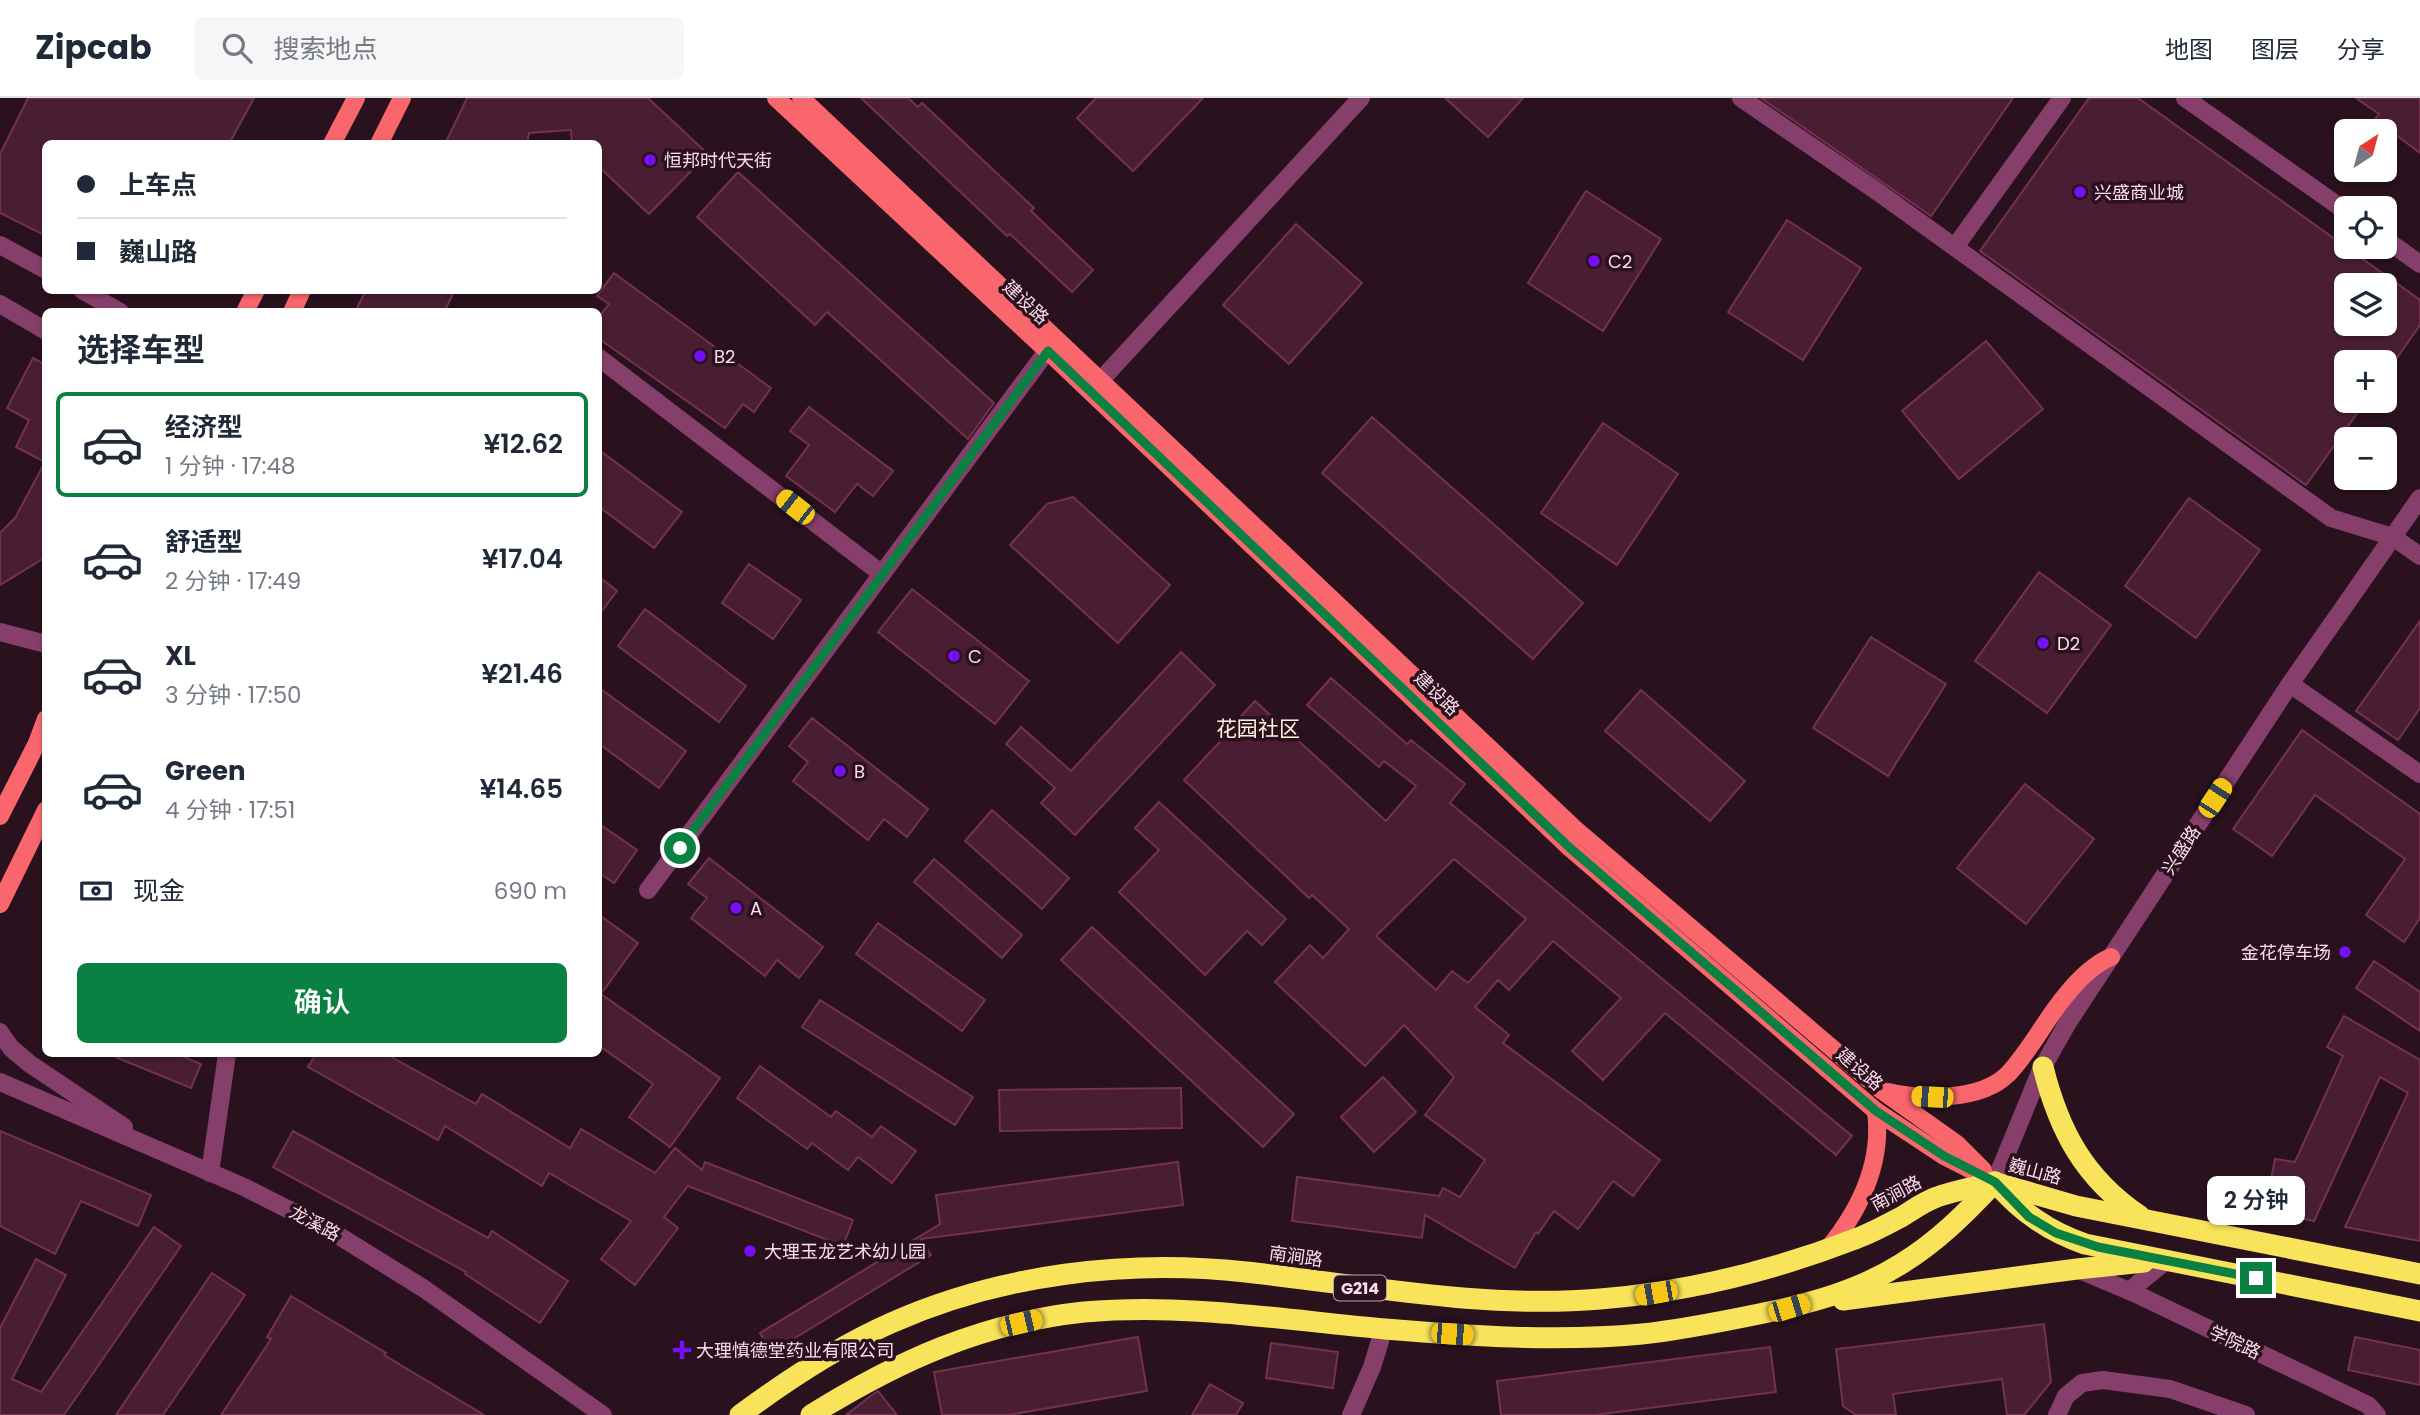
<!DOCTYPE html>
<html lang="zh">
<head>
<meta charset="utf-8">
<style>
  body { margin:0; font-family:Poppins,"Noto Sans SC",sans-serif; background:#f6f6f7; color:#1f2937; height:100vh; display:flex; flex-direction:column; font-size:26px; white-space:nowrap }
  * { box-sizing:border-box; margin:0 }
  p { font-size:23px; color:#747a83 }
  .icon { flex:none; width:38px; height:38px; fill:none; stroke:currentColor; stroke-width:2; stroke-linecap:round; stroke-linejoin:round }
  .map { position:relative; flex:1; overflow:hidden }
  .drawer { position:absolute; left:42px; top:210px; width:560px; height:749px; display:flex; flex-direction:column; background:#fff; border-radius:10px; box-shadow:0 2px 5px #0004 }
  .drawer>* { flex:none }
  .top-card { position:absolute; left:42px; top:42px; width:560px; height:154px; border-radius:10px; box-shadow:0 2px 5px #0004; display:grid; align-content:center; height:154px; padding:0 35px; background:#fff }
  .needle { width:46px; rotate:36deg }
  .fabs { position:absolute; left:2334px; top:21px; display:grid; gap:14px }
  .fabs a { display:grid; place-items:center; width:63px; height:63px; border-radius:10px; background:#fff; box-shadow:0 2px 5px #0004; font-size:35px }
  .end { position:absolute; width:32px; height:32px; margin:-16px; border:9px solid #0b8043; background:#fff; box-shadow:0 0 0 4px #fff }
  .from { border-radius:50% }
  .bubble { position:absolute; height:49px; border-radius:10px; background:#fff; box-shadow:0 2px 5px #0004; font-size:23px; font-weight:600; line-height:49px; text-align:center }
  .car { position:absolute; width:21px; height:42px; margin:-21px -10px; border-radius:9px; box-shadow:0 0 5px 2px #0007; background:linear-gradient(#f5c518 24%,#345 0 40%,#f5c518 0 76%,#345 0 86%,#f5c518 0) }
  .top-card b { display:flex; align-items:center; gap:24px; height:66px; font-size:26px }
  .top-card b+b { border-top:2px solid #e0e1e3 }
  .top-card i { width:18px; height:18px; background:#1f2937 }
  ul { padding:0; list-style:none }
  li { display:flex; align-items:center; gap:21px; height:105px; margin:0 14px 10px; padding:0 21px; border:4px solid transparent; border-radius:10px }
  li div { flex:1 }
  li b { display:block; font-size:26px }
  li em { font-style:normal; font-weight:600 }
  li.selected { border-color:#0b8043 }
  li>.icon { width:63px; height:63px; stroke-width:1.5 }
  h2 { padding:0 35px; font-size:32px; line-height:84px }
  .pay { display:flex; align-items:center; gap:18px; height:77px; padding:0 35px; font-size:26px }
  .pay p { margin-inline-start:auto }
  .action { display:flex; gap:14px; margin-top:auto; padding:14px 35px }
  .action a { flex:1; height:80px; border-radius:10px; background:#0b8043; color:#fff; font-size:28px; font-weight:600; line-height:80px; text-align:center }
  header { display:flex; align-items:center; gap:42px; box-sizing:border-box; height:98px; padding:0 35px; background:#fff; border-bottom:2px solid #e0e1e3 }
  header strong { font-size:33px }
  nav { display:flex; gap:38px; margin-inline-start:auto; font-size:24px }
  .search { width:490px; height:63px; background:#f6f6f7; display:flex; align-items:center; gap:18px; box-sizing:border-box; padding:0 24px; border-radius:10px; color:#747a83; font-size:26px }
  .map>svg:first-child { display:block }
  .building { fill:#491e32; stroke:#743150; stroke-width:2; fill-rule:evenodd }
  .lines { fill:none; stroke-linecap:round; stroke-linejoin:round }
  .minor { stroke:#863f6b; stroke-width:18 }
  .major { stroke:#f9666b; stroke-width:18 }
  .highway { stroke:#f9e35b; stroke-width:21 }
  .route { stroke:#0b8043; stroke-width:9 }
  .poi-dot { fill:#750ff6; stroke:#29111d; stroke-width:2.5 }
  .labels { text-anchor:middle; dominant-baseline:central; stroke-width:7; stroke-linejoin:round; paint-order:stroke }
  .shield { fill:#29111d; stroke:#be9eaf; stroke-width:2 }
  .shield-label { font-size:16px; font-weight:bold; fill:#fedbee }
  .poi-label { font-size:18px; fill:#fedbee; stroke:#29111d; text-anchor:start }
  .street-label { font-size:18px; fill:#fedbee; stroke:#29111d }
  .quarter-label { font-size:21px; fill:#fef4dd; stroke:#29111d }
</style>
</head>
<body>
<header>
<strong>Zipcab</strong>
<div class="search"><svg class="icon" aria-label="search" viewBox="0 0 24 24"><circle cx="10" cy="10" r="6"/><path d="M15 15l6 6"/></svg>搜索地点</div>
<nav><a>地图</a><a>图层</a><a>分享</a></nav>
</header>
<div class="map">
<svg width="2420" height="1317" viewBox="0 0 2420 1317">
  <rect width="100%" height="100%" fill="#29111d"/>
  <g class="building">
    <polygon points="28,0 254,0 229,46 46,46 46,138 0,115 0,56"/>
    <polygon points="467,0 648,0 708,56 649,116 598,68 598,46 572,46 571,32 529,35 527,46 445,46"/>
    <polygon points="861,0 908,0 918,9 922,5 1034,110 1031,113 1093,172 1072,194 1010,136 1007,138"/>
    <polygon points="1096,0 1203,0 1133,73 1077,20"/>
    <polygon points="1445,0 1523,0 1488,39"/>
    <polygon points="1761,0 2013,0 1931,118"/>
    <path d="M2089,0H2138L2420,202V227L2394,264H2347V303H2366L2306,387L1980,153ZM2347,187H2385V226H2347Z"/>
    <polygon points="2356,0 2420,0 2420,55 2375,21 2379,16"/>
    <polygon points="738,74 994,305 968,341 827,214 815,227 697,119"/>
    <polygon points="1586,93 1661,141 1603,233 1528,185"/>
    <polygon points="1787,122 1861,170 1803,262 1728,214"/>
    <polygon points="1296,126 1362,185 1289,266 1223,207"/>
    <polygon points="614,175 771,290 754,314 743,306 725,330 598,240 598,220 609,206 597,198"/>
    <polygon points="366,192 455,192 444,214 355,214"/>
    <polygon points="1986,243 2043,311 1959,381 1902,313"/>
    <polygon points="33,260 46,267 46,459 0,487 0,435 15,420 45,364 16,349 29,322 7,310"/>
    <polygon points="809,309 893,373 873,398 857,386 835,414 786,378 809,347 790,333"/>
    <polygon points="1372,319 1583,505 1533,561 1322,375"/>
    <polygon points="1603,325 1678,376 1617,467 1541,415"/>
    <polygon points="598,351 682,414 654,450 598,408"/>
    <polygon points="1073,399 1170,487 1118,545 1010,447 1047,406"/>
    <polygon points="2189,400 2260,452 2196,540 2125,488"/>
    <polygon points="749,466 801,502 773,541 722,505"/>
    <polygon points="2039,474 2111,527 2047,615 1975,563"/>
    <polygon points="598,478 617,493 598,518"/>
    <polygon points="912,491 1029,583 995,626 878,534"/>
    <polygon points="645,511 746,588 719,624 618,548"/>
    <polygon points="2420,523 2420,610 2398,642 2356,613"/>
    <polygon points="1871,539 1946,586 1888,678 1813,630"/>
    <polygon points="1181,554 1215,587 1075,737 1041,705 1055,690 1006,646 1021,629 1071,673"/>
    <path d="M1331,580L1407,646L1411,642L1465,686L1450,705L1852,1038L1836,1057L1665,915L1603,982L1572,953L1621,900L1553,843L1509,892L1498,882L1475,909L1509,937L1503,945L1660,1062L1633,1098L1613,1083L1578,1131L1554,1113L1538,1136L1536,1134L1515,1170L1425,1117L1422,1140L1292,1123L1297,1079L1439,1098L1443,1090L1460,1099L1485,1062L1425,1017L1454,979L1404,927L1365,968L1275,884L1310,847L1323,860L1349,831L1312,797L1309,800L1184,682L1230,633L1229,631L1255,603L1386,723L1416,688L1384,663L1379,669L1307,607ZM1454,761L1526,821L1468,885L1452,873L1436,892L1376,838Z"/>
    <polygon points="598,589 686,653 659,690 598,645"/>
    <polygon points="1641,592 1745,683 1710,723 1605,633"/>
    <polygon points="812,620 928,711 907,739 884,721 868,742 793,683 808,664 789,648"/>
    <polygon points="2302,632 2420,716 2420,820 2404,844 2366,817 2405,761 2315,697 2272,758 2233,731"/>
    <polygon points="2025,686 2094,741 2026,826 1957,770"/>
    <polygon points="1159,704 1286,821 1262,847 1247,833 1205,877 1119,794 1159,752 1135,730"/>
    <polygon points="992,712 1069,780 1042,811 965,743"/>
    <polygon points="598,725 637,752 614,785 598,774"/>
    <polygon points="709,760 823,849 799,880 777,862 765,878 691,820 707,800 688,786"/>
    <polygon points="934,761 1022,837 1002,860 914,784"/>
    <polygon points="598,816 638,845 601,896 720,980 670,1049 629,1019 653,986 598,947"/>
    <polygon points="878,825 985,902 962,933 856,856"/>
    <polygon points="1092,829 1294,1016 1263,1049 1061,862"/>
    <polygon points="2374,863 2420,894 2420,933 2356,890"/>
    <polygon points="820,902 973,999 955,1027 802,929"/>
    <polygon points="2344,918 2420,962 2420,1143 2345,1129 2408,995 2380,979 2314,1123 2265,1113 2275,1061 2295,1064 2343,958 2327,949"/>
    <polygon points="108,956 177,956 201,966 191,990"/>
    <polygon points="316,956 386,956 476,1006 482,996 570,1050 581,1031 655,1075 675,1050 702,1072 705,1064 853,1122 843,1148 688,1088 664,1119 678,1130 635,1187 601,1161 631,1123 549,1075 542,1088 445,1028 438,1042 308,969"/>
    <polygon points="760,968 831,1019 836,1013 872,1039 881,1028 916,1053 892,1085 858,1059 848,1072 812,1045 807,1051 737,1000"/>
    <polygon points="1383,979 1416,1014 1374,1054 1341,1019"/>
    <polygon points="1181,990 1182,1030 1000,1033 999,992"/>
    <polygon points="0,1033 151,1097 138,1128 81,1103 55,1156 0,1128"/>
    <polygon points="293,1033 488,1140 492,1133 568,1183 540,1225 465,1176 466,1174 273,1069"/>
    <polygon points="1178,1064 1183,1107 921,1141 931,1157 772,1254 760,1235 940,1126 936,1097"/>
    <polygon points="154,1129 181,1148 64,1317 0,1317 0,1230 36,1161 66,1177 12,1281 41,1294"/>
    <polygon points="212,1175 245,1197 163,1317 116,1317"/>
    <polygon points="291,1198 386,1255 384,1257 484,1317 221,1317 271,1241 267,1239"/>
    <polygon points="2044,1226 2051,1284 2024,1317 2007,1317 2002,1281 1893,1296 1896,1317 1856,1317 1843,1308 1836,1251"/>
    <polygon points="1138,1239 1147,1293 1008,1317 942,1317 934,1274"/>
    <polygon points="2355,1239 2420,1252 2420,1287 2348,1272"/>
    <polygon points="1271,1245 1338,1254 1333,1290 1266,1280"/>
    <polygon points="1770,1249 1776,1294 1594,1317 1501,1317 1497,1283"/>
    <polygon points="1210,1286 1243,1305 1236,1317 1192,1317"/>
    <polygon points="878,1293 897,1317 846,1317 872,1297"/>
  </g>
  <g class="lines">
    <g class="minor">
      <polyline points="1741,0 1878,94 2331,420 2393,439 2420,458"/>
      <polyline points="2185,0 2347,114"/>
      <polyline points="2385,141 2420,166"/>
      <polyline points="0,147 46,172"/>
      <polyline points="1955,149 2062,0"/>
      <polyline points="82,192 120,214"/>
      <polyline points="0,206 46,233"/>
      <polyline points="598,259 882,476"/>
      <polyline points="1100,283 1361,0"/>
      <polyline points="0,534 46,546"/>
      <polyline points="2290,586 2420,676"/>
      <polyline points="648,792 1047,253"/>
      <polyline points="0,934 11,950 30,966 124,1029"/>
      <polyline points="0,984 244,1089 331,1133 423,1190 603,1317"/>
      <polyline points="210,1075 227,956"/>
      <polyline points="1995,1084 2041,972 2067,926 2290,586 2420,400"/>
      <polyline points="2167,1162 2135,1188 2134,1195 2368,1307 2377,1317"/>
      <polyline points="2077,1171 2134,1195"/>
      <polyline points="1351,1317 1372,1269 1384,1230"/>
      <polyline points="2057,1317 2066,1298 2082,1285 2103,1282 2170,1291 2246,1317"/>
    </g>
    <g class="major">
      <polyline points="776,0 1054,259 1570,750 1876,1013 1944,1058 1995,1084"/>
      <polyline points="801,0 1575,731 1881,992 1957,1046 1983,1072"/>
      <polyline points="332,46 356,0"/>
      <polyline points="379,46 402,0"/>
      <polyline points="245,214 256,192"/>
      <polyline points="292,214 302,192"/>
      <polyline points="0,718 37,645 46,621"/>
      <polyline points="0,806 46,712"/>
      <path d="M1888,994C1922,1002 1981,1003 2008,976C2030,953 2045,922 2066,897C2078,882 2092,867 2111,859"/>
      <path d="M1827,1152C1860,1112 1883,1066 1876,1013"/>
    </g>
    <g class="highway">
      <path d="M2043,969C2059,1033 2084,1080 2140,1118"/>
      <path d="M1995,1084C2021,1114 2048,1133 2085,1146L2420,1213"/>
      <polyline points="1997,1085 2076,1108 2420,1176"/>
      <polyline points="1843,1202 2077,1171 2144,1164"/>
      <path d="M740,1317C787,1282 837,1249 891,1225C1001,1176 1127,1161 1246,1174C1364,1187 1481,1211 1600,1201C1686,1194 1775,1172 1855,1141C1872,1135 1888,1126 1903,1118C1914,1111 1925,1103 1937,1099C1956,1092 1976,1089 1995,1084"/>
      <path d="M811,1317C898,1263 981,1225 1084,1214C1185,1205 1284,1222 1385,1231C1470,1238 1556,1244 1642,1236C1681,1232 1720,1224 1759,1216C1808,1206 1858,1193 1901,1166C1937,1144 1966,1115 1995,1084"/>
    </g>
  </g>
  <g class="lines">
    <polyline class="route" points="680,750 1048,253 1570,750 1876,1013 1944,1058 1995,1084 2029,1119 2056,1135 2098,1149 2256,1180"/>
  </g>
  <g class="poi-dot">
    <circle cx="650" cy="62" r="7"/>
    <circle cx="2080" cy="94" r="7"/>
    <circle cx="1594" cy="163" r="7"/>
    <circle cx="700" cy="258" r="7"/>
    <circle cx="2043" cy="545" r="7"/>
    <circle cx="954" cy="558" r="7"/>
    <circle cx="840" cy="673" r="7"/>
    <circle cx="736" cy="810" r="7"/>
    <circle cx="2345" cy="854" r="7"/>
    <circle cx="750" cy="1153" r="7"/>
    <path d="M678.5 1241.5h7v7h7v7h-7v7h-7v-7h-7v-7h7z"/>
  </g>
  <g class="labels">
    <rect class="shield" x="1334" y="1177.5" width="52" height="25" rx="5"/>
    <g class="shield-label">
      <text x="1360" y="1190">G214</text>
    </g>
    <g class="poi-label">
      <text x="664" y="62">恒邦时代天街</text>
      <text x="2094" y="94">兴盛商业城</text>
      <text x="1608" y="163">C2</text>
      <text x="714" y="258">B2</text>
      <text x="2057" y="545">D2</text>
      <text x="968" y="558">C</text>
      <text x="854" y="673">B</text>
      <text x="750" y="810">A</text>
      <text x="2331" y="854" text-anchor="end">金花停车场</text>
      <text x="764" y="1153">大理玉龙艺术幼儿园</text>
      <text x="696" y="1252">大理慎德堂药业有限公司</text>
    </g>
    <g class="street-label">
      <text transform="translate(1026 204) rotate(43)">建设路</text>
      <text transform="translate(1437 595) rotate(44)">建设路</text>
      <text transform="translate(2181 752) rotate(-57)">兴盛路</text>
      <text transform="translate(1860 971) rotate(41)">建设路</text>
      <text transform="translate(2035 1073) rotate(15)">巍山路</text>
      <text transform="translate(1896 1095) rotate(-28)">南涧路</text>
      <text transform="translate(315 1125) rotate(28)">龙溪路</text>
      <text transform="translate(1296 1158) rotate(8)">南涧路</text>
      <text transform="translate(2235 1244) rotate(25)">学院路</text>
    </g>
    <g class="quarter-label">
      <text x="1258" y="630">花园社区</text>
    </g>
  </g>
</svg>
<div class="fabs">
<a><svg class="needle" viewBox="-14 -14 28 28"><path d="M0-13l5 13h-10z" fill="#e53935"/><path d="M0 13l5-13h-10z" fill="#747a83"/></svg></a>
<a><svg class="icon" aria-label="locate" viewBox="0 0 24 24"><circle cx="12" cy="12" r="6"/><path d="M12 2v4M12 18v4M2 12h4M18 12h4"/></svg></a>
<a><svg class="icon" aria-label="layers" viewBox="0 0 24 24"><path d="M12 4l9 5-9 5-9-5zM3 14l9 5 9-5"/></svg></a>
<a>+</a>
<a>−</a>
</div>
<i class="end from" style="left:680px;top:750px"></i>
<i class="end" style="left:2256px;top:1180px"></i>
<div class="bubble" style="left:2207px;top:1078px;width:98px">2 分钟</div>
<i class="car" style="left:795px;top:409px;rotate:308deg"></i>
<i class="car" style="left:2215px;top:700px;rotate:33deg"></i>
<i class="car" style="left:1932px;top:999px;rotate:273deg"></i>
<i class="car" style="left:1656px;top:1195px;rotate:260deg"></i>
<i class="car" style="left:1789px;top:1210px;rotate:73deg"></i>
<i class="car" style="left:1021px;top:1225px;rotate:77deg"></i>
<i class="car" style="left:1452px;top:1236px;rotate:94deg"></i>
<div class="top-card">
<b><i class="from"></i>上车点</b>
<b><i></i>巍山路</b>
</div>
<section class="drawer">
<h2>选择车型</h2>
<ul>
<li class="selected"><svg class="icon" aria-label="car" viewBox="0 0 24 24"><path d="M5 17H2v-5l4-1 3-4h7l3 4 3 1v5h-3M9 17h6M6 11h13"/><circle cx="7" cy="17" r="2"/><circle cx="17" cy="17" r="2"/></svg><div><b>经济型</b><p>1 分钟 · 17:48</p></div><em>¥12.62</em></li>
<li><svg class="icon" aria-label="car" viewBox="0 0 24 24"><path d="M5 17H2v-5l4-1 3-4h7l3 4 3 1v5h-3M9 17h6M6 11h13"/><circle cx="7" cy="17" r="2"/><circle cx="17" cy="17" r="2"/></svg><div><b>舒适型</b><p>2 分钟 · 17:49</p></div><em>¥17.04</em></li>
<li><svg class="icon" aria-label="car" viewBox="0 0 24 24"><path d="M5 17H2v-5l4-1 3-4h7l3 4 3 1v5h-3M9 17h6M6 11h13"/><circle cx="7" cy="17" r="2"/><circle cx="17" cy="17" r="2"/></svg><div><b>XL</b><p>3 分钟 · 17:50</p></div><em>¥21.46</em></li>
<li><svg class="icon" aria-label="car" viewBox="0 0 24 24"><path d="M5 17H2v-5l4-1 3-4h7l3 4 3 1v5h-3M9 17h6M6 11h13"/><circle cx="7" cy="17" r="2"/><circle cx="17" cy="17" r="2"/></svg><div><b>Green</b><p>4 分钟 · 17:51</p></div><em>¥14.65</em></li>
</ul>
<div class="pay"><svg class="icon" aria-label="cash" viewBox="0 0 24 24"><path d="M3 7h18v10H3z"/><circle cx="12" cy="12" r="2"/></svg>现金<p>690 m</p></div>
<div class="action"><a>确认</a></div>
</section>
</div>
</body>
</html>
